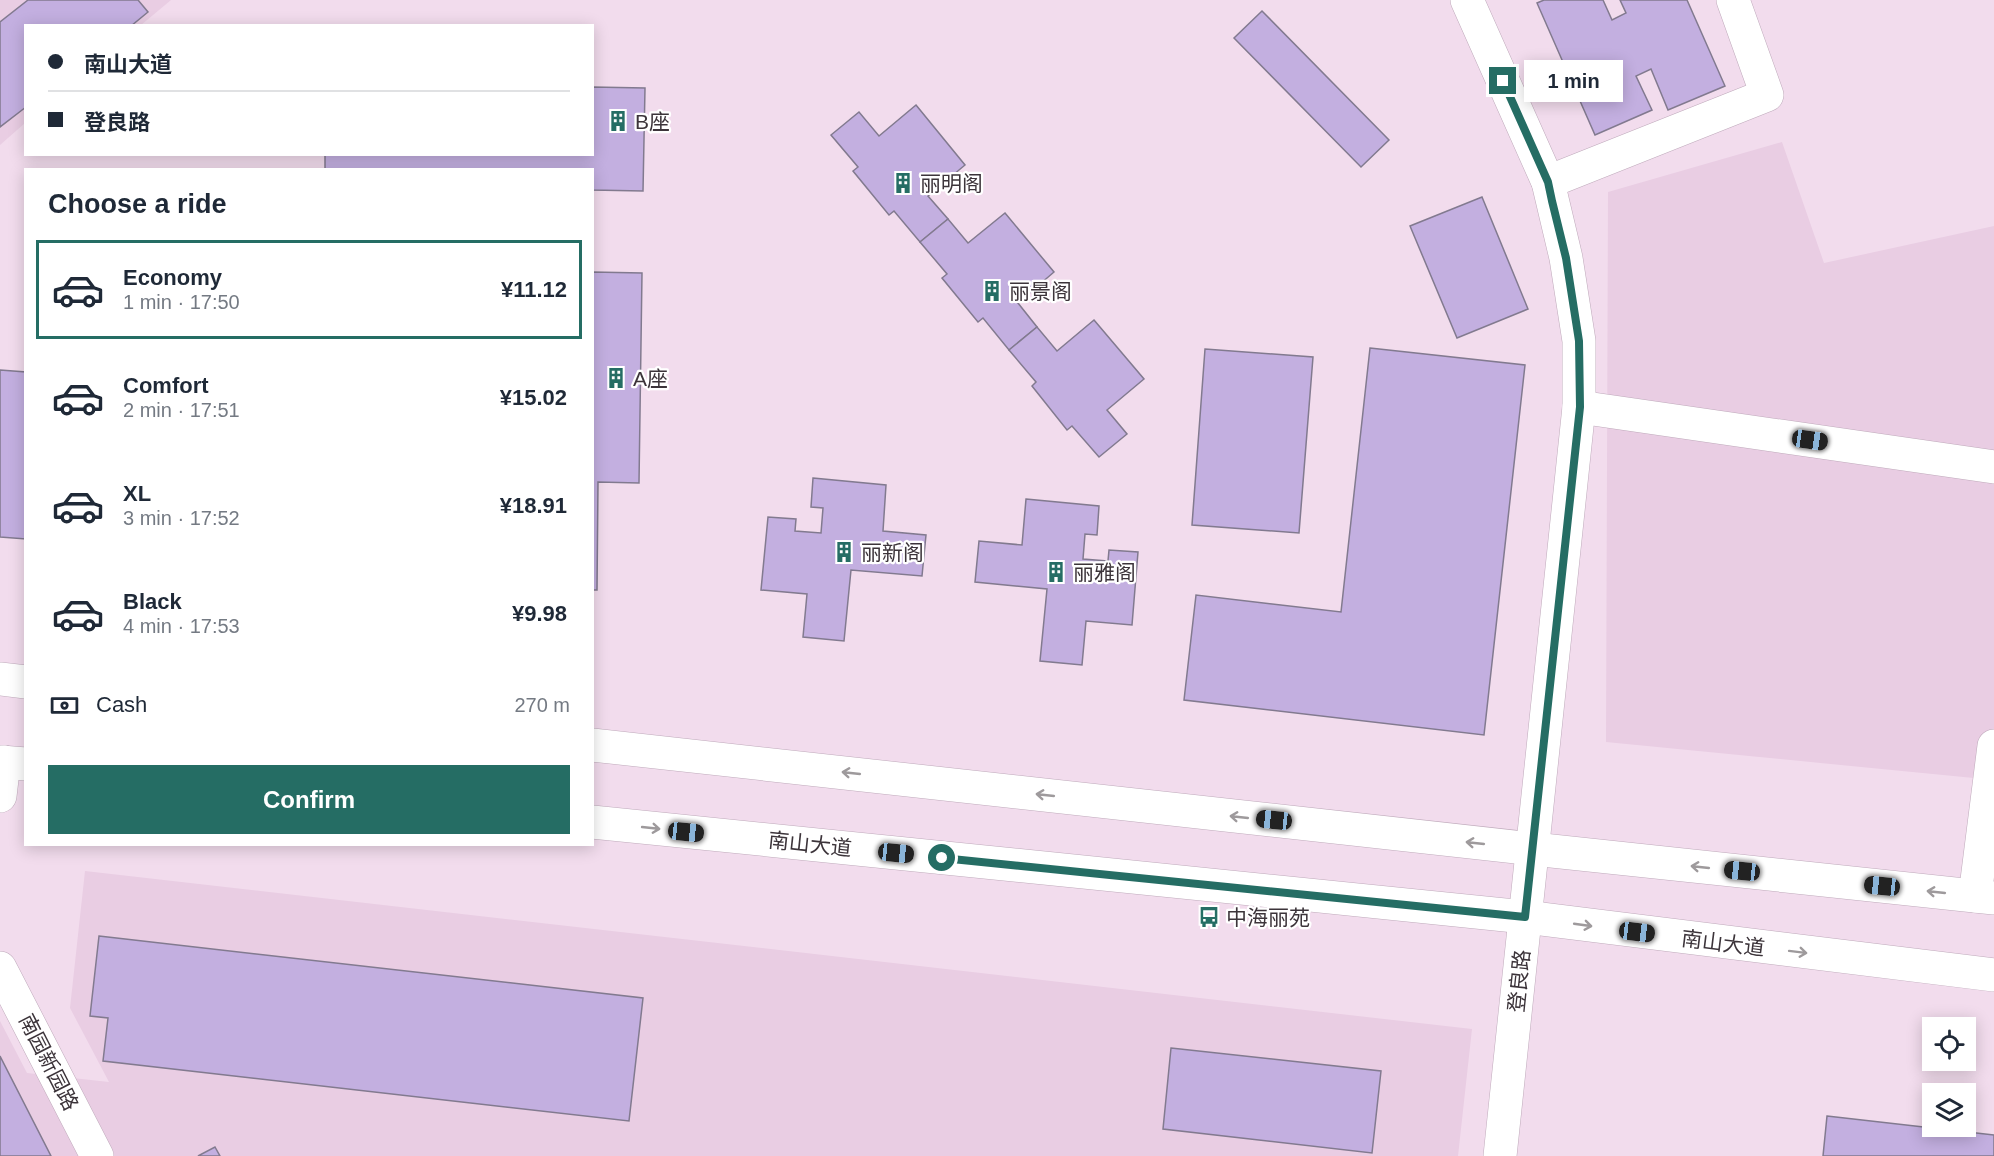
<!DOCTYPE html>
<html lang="en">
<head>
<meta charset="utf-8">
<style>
  body { margin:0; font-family:Arial,"Noto Sans SC",sans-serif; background:#f6f6f7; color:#1f2937; height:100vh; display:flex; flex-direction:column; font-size:22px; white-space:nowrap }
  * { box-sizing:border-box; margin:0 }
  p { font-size:20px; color:#747a83 }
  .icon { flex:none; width:33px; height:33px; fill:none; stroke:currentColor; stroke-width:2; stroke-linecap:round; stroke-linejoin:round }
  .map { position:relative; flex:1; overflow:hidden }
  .side { position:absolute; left:24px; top:168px; width:570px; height:678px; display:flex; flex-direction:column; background:#fff; border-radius:0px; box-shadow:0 3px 15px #0003 }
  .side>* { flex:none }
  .hud { position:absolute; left:24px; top:24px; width:570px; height:132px; border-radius:0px; box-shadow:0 3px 15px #0003; display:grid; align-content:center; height:132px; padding:0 24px; background:#fff }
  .controls { position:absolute; left:1922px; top:1017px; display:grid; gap:12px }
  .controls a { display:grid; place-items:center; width:54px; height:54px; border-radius:0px; background:#fff; box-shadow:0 3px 15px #0003; font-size:30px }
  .end { position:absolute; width:27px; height:27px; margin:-14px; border:8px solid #256d64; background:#fff; box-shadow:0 0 0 3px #fff }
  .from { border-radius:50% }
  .bubble { position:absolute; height:42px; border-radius:0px; background:#fff; box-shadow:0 3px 15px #0003; font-size:20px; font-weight:800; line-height:42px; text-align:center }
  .car { position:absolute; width:18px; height:36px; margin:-18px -9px; border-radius:8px; box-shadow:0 0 4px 2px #0007; background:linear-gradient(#222 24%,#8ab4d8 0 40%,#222 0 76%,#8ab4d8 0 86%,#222 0) }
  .hud b { display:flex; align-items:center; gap:21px; height:57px; font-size:22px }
  .hud b+b { border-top:2px solid #e0e1e3 }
  .hud i { width:15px; height:15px; background:#1f2937 }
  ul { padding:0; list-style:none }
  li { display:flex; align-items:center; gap:18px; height:99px; margin:0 12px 9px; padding:0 12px; border:3px solid transparent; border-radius:0px }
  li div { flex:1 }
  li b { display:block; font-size:22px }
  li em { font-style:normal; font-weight:800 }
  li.on { border-color:#256d64 }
  li>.icon { width:54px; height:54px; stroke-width:1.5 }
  h2 { padding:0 24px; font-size:27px; line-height:72px }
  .pay { display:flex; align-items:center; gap:15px; height:66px; padding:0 24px; font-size:22px }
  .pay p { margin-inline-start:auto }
  .cta { display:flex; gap:12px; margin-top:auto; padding:12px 24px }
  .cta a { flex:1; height:69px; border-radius:0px; background:#256d64; color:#fff; font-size:24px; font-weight:800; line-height:69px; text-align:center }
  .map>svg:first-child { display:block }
  .built { fill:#e9cde3 }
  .building { fill:#c3afe0; stroke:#827a8f; stroke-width:1.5 }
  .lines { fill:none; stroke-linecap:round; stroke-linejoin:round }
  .minor-casing { stroke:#bfaabb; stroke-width:34 }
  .major-casing { stroke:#bfaabb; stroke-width:34 }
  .minor { stroke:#fff; stroke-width:33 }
  .major { stroke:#fff; stroke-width:33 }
  .oneway { stroke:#9e9a9c }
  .route { stroke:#256d64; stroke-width:8 }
  .labels { text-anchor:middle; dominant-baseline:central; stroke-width:4.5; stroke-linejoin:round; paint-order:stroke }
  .poi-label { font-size:21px; fill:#3c343a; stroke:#fff; text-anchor:start }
  .street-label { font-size:21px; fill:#3c343a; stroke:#fff }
</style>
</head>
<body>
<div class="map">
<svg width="1994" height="1156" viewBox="0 0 1994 1156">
  <rect width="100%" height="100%" fill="#f2dced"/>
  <g class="built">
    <polygon points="0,0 171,0 141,25 26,26 25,123 0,145"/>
    <polygon points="1782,142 1824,263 1994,226 1994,780 1606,742 1608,192"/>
    <polygon points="85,871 1472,1029 1458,1156 0,1156 0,1021 27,1073 109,1082 70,1008"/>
  </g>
  <g class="building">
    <polygon points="28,0 138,0 148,12 131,26 26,26 26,107 0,127 0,22"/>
    <polygon points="1544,0 1603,0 1612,20 1626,13 1620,0 1687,0 1725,86 1668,110 1651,69 1636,76 1652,110 1595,135 1537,3"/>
    <polygon points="1262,11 1389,140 1361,167 1234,38"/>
    <polygon points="592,87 645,88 643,191 592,190 592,170 325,170 325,154 592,154"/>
    <polygon points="916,105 965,165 928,196 948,219 920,242 894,211 889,215 853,171 858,167 831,135 859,112 879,136"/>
    <polygon points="1482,197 1528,309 1457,338 1410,226"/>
    <polygon points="1005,213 1054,272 1018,303 1037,327 1009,350 983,318 978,322 942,278 947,274 920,242 948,219 968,243"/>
    <polygon points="592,272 642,273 639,483 598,482 597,590 592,590"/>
    <polygon points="1094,320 1144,379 1107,410 1127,434 1099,457 1072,426 1067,430 1032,386 1036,382 1009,350 1037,327 1057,351"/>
    <polygon points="1370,348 1525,365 1484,735 1184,700 1196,595 1341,612"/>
    <polygon points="1205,349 1313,357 1299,533 1192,525"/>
    <polygon points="0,370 26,372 26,539 0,537"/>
    <polygon points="813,478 886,485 883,531 926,535 922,576 851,570 844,641 803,637 807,594 761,590 768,517 796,519 795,531 821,533 823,508 811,507"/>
    <polygon points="1026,499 1099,506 1097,535 1085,534 1083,559 1108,561 1109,550 1138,552 1132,625 1086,621 1082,665 1040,661 1047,589 975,582 979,541 1022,545"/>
    <polygon points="99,936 643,998 629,1121 103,1061 108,1018 90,1016"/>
    <polygon points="1171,1048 1381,1071 1372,1153 1163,1129"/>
    <polygon points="0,1056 51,1156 0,1156"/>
    <polygon points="1827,1116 1994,1135 1994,1156 1823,1156"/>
    <polygon points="215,1147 220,1156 198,1156"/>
  </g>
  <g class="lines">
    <defs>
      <g id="minor">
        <polyline points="1548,182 1767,95 1733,0"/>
        <polyline points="1579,407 1994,467"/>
        <polyline points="0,796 4,762"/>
        <polyline points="1975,896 1994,746"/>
        <polyline points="0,968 97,1156"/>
      </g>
      <g id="major">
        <polyline points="1467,0 1548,182 1566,258 1579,341 1579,407 1500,1156"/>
        <polyline points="0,679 26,682"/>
        <polyline points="592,745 1533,849 1994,898"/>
        <polyline points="0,762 26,764"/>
        <polyline points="592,822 1525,917 1994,975"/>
      </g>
    </defs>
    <use href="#minor" class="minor-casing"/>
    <use href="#major" class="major-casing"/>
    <use href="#minor" class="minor"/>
    <use href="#major" class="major"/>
  </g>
  <defs><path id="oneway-shaft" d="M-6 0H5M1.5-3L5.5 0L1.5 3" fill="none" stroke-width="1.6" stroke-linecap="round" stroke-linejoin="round" transform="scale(1.5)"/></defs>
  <g class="oneway">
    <use href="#oneway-shaft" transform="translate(851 773) rotate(-174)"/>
    <use href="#oneway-shaft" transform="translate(1045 795) rotate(-174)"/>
    <use href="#oneway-shaft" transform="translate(1239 817) rotate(-174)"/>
    <use href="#oneway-shaft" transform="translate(651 828) rotate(6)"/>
    <use href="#oneway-shaft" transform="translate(1475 843) rotate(-174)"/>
    <use href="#oneway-shaft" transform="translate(1700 867) rotate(-174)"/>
    <use href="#oneway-shaft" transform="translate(1936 892) rotate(-174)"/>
    <use href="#oneway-shaft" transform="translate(1583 925) rotate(8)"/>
    <use href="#oneway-shaft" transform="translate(1798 952) rotate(7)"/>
  </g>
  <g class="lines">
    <polyline class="route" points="942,858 1525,917 1580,407 1579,341 1566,258 1552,201 1548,182 1503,81"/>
  </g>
  <defs>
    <symbol id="building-bare" viewBox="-9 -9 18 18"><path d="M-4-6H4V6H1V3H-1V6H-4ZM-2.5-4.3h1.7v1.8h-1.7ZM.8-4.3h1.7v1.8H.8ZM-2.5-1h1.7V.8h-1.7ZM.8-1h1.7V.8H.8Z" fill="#256d64" stroke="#fff" stroke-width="2.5" paint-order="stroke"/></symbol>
    <symbol id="bus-bare" viewBox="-9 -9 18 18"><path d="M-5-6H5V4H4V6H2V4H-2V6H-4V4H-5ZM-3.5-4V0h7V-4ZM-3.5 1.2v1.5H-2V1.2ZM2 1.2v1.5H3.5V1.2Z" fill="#256d64" stroke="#fff" stroke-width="2.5" paint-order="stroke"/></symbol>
  </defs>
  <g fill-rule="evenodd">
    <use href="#building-bare" x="603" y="106" width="30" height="30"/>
    <use href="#building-bare" x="888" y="168" width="30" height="30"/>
    <use href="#building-bare" x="977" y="276" width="30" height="30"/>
    <use href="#building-bare" x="601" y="363" width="30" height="30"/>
    <use href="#building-bare" x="829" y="537" width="30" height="30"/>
    <use href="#building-bare" x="1041" y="557" width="30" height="30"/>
    <use href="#bus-bare" x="1194" y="902" width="30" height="30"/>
  </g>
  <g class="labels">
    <g class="poi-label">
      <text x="635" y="121">B座</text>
      <text x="920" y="183">丽明阁</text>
      <text x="1009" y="291">丽景阁</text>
      <text x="633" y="378">A座</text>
      <text x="861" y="552">丽新阁</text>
      <text x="1073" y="572">丽雅阁</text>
      <text x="1226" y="917">中海丽苑</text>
    </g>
    <g class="street-label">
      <text transform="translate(810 844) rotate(6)">南山大道</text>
      <text transform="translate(1723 943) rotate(7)">南山大道</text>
      <text transform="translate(1519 981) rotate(-84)">登良路</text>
      <text transform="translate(49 1062) rotate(63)">南园新园路</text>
    </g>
  </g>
</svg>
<div class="controls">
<a><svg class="icon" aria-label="locate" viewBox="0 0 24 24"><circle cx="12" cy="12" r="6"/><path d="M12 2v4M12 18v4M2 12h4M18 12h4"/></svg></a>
<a><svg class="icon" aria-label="layers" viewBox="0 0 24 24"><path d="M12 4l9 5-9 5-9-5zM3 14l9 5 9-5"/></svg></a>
</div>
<i class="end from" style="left:942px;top:858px"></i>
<i class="end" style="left:1503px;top:81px"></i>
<div class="bubble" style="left:1524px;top:60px;width:99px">1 min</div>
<i class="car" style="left:1810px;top:440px;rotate:98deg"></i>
<i class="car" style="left:1274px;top:820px;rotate:276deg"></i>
<i class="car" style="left:686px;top:832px;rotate:96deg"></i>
<i class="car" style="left:896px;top:853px;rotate:96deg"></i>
<i class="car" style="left:1742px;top:871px;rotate:276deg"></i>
<i class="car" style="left:1882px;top:886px;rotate:276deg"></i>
<i class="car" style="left:1637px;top:932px;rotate:97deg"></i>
<div class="hud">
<b><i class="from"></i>南山大道</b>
<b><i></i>登良路</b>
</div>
<section class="side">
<h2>Choose a ride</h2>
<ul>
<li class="on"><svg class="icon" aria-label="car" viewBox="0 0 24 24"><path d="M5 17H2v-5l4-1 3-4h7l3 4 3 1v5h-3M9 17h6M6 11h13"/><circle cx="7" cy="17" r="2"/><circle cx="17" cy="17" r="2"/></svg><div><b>Economy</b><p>1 min · 17:50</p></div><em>¥11.12</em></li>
<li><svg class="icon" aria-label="car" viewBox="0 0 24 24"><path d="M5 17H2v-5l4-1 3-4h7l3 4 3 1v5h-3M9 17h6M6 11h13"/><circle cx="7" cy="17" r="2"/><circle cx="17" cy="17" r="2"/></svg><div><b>Comfort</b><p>2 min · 17:51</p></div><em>¥15.02</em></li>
<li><svg class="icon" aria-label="car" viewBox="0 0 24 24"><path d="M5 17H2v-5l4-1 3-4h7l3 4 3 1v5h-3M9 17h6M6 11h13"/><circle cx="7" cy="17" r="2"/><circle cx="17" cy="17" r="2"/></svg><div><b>XL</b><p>3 min · 17:52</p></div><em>¥18.91</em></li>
<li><svg class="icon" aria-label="car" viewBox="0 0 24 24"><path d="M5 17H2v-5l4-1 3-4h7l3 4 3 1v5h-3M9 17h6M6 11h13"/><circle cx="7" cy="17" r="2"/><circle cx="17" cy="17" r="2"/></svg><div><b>Black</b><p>4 min · 17:53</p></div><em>¥9.98</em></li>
</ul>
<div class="pay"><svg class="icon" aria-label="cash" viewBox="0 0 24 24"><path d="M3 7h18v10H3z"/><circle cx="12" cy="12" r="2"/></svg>Cash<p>270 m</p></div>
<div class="cta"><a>Confirm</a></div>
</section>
</div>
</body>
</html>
